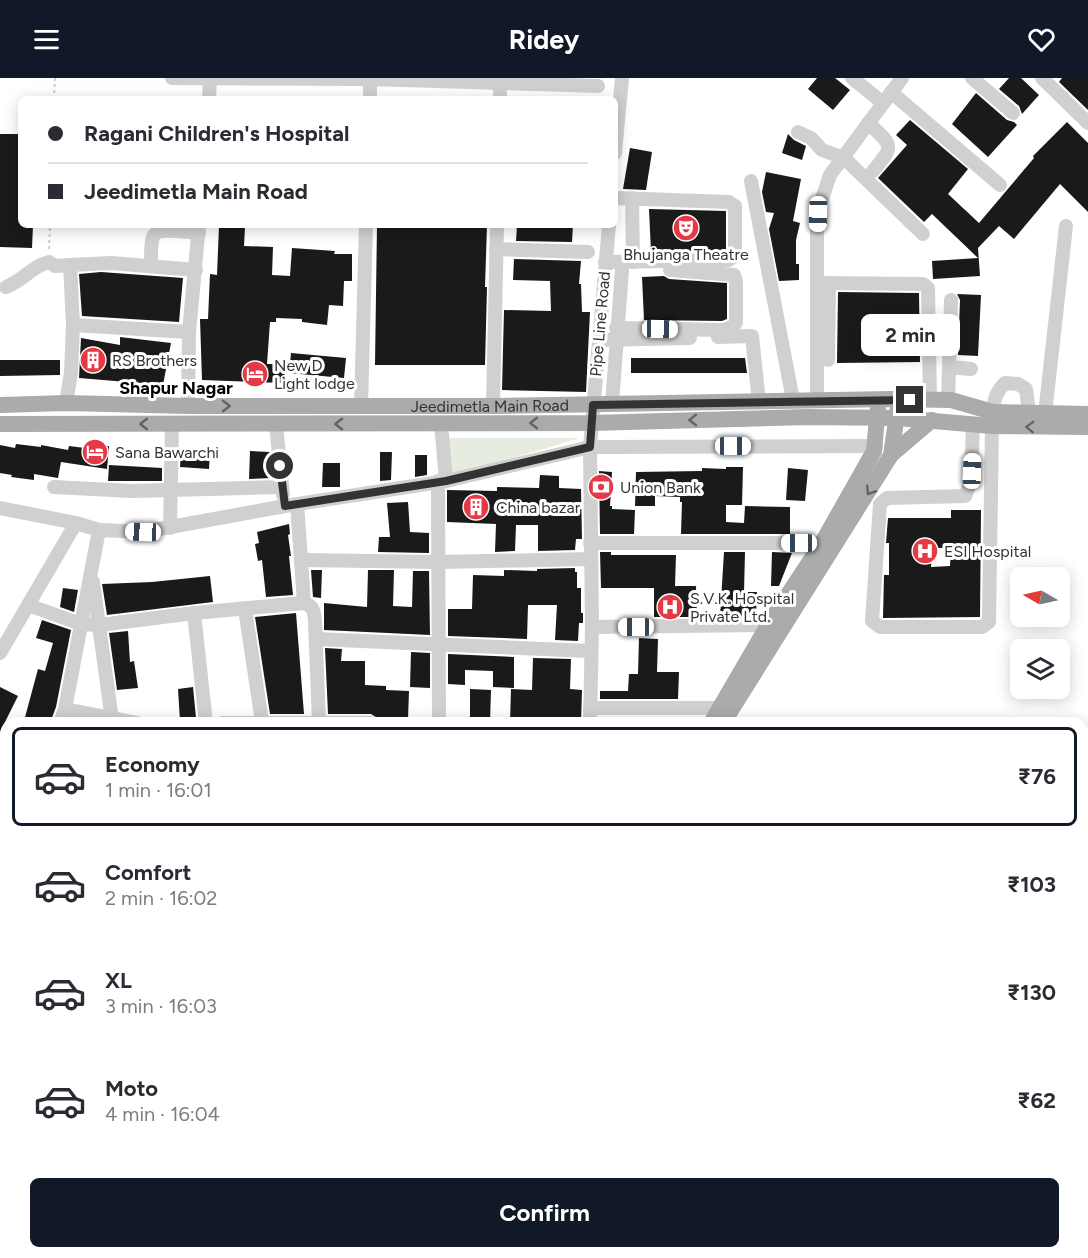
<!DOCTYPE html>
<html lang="en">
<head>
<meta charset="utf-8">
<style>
  body { margin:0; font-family:Figtree,sans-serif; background:#f2f2f3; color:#2b2b33; height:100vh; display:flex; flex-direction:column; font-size:22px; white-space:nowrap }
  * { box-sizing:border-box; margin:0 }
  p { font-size:20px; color:#7c7c81 }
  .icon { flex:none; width:33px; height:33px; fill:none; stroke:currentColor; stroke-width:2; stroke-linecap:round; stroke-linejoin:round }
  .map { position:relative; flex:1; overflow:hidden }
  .sheet { position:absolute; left:0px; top:639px; width:1089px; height:542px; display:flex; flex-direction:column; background:#fff; border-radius:18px 18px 0 0; box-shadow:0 3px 15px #0003 }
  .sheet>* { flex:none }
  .banner { position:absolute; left:18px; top:18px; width:600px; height:132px; border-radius:9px; box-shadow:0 3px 15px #0003; display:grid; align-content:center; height:132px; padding:0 30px; background:#fff }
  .needle { width:39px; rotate:279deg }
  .controls { position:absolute; left:1010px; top:489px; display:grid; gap:12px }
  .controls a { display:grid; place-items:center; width:60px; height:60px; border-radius:9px; background:#fff; box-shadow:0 3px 15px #0003; font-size:30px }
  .end { position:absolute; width:27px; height:27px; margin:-14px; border:8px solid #333; background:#fff; box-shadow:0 0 0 3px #fff }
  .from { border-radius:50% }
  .bubble { position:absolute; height:42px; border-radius:9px; background:#fff; box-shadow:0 3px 15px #0003; font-size:20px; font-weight:700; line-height:42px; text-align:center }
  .car { position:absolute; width:18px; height:36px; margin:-18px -9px; border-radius:8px; box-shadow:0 0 4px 2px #0007; background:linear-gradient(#fff 24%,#345 0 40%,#fff 0 76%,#345 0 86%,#fff 0) }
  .banner b { display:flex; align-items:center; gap:21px; height:57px; font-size:22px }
  .banner b+b { border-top:2px solid #e1e1e2 }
  .banner i { width:15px; height:15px; background:#2b2b33 }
  ul { padding:10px 0 0; list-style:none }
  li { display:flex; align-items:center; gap:18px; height:99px; margin:0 12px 9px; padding:0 18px; border:3px solid transparent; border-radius:9px }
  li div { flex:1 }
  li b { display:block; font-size:22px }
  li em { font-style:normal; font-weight:700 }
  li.active { border-color:#111827 }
  li>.icon { width:54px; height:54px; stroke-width:1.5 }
  .button { display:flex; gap:12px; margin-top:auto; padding:12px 30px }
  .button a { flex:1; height:69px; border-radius:9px; background:#111827; color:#fff; font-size:24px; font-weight:700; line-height:69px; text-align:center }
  header { display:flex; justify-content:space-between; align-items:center; height:78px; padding:0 30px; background:#111827; color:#fff; font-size:27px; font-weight:700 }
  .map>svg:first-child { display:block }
  .green { fill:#e6ecdf }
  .building { fill:#1a1a1a; fill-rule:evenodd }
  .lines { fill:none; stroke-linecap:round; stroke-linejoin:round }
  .path { stroke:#cdcdcd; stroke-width:2; stroke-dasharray:3 3; stroke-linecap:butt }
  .minor { stroke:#d0d0d0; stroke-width:14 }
  .major { stroke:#ababab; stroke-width:16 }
  .oneway { stroke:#636363 }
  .route { stroke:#333; stroke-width:8 }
  .labels { text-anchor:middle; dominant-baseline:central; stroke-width:6; stroke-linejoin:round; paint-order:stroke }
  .poi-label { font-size:16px; fill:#333; stroke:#fff; text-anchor:start }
  .street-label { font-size:16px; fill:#333; stroke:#fff }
  .neighbourhood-label { font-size:18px; font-weight:bold; fill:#000; stroke:#fff }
</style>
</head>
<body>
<header><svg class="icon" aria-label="menu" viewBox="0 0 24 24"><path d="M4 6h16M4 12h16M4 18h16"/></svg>Ridey<svg class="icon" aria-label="heart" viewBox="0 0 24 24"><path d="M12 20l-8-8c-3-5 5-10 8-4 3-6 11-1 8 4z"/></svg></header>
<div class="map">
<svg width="1088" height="1180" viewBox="0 0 1088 1180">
  <rect width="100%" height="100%" fill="#fff"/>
  <polygon class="green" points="445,360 580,360 449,399"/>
  <g class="building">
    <polygon points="817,0 835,0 850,12 833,32 808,11"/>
    <polygon points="1009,0 1021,0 1039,17 1022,36 1019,28 999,11"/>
    <polygon points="1062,0 1088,0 1088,32 1059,4"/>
    <polygon points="976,15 1007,42 1014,44 1017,47 988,79 952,46"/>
    <polygon points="910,42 968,91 948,116 979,145 1034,80 1033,78 1067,44 1088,65 1088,134 1060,106 1014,161 999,148 978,170 980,198 933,201 932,183 978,180 932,136 924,144 878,100 907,67 896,57"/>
    <polygon points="0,56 21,56 21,147 33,147 32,170 0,169"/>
    <polygon points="788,56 794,62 806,68 802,82 782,75"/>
    <polygon points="630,70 652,74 646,112 623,111"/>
    <polygon points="766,94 801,101 793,143 800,145 796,162 796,186 799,186 799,202 779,203 769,151 774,135 766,134 762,114"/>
    <polygon points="649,131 726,133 726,173 651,174"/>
    <polygon points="377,147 487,147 485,209 487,209 485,287 375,287"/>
    <polygon points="517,147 573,147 572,164 516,163"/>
    <polygon points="219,148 245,149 244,168 273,169 272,197 290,198 292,170 335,173 334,176 352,176 352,203 344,203 343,228 329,227 327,247 302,244 302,241 276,240 276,244 270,244 267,286 285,286 284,305 202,302 200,241 208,241 210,196 217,197"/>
    <polygon points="514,181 581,183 579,206 581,206 582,234 590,234 586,314 502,312 504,232 551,233 550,203 513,202"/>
    <polygon points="101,194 183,200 179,244 82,238 79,196"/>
    <polygon points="664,198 669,201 727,205 727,241 722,243 644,242 642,199"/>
    <polygon points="838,214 919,215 920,284 837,285"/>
    <polygon points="957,216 981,217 978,278 958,277 960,222"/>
    <polygon points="120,259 171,265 163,307 79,300 81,260 120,267"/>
    <polygon points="291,275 346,280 344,300 289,295"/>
    <polygon points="631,280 745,280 747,295 631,295"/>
    <polygon points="0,282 60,282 60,297 0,298"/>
    <polygon points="16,366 41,369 41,367 68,372 69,368 85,370 85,366 109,368 107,391 61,384 58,400 34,396 34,402 11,399 12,397 0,395 0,367 15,370"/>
    <polygon points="181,370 210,372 209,391 180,389"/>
    <polygon points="250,373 270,374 272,400 249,401"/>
    <polygon points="380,374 392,374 391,402 380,403"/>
    <polygon points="415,377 427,377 427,397 415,399"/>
    <polygon points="323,385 340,385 340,409 322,409"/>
    <polygon points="109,387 162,390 162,403 108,403"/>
    <polygon points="726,389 743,389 742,427 726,427 726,444 744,445 745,428 790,429 790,456 681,456 682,424 680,424 680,419 655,418 655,428 635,428 636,394 702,393 702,390 726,391"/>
    <polygon points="788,390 808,392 805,423 786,422"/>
    <polygon points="599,393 612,394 610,428 612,428 612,431 635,432 634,456 600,456"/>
    <polygon points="540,397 559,398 559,410 581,411 582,461 576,461 575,472 538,473 538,447 516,447 515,473 495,474 496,446 447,444 447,412 497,413 497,409 539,410"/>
    <polygon points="408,424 410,454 429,455 429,475 378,474 379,459 390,459 387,425"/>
    <path d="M951,432H981L980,539L883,540L884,497H889V465H886L888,440H951ZM932,470H951L950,488L931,489Z"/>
    <polygon points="289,446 290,456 288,457 291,478 289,478 293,517 266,519 262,482 258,483 255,466 259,465 257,454"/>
    <polygon points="600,474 611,474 611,477 676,477 675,508 696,508 697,539 654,539 654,510 601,510"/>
    <polygon points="724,474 745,474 744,514 757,514 756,538 720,539"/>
    <polygon points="772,474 792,475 779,508 771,508"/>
    <polygon points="575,490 575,494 577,494 577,510 581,510 581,535 583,535 583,545 579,545 578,563 555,562 557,527 528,527 527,561 448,558 448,531 472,531 473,497 504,498 504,492 537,493 537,491"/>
    <polygon points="311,492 322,492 321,520 313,519"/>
    <polygon points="368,492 394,492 393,528 412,529 413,493 429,493 430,557 324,552 324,525 367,529"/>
    <polygon points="210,498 213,524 107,537 102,506 152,504"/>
    <polygon points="63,510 78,512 74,534 60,529"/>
    <polygon points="296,535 304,636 270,636 255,539"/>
    <polygon points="42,542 71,552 56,629 50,645 31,645 24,643 38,591 45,593 53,565 36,560"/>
    <polygon points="128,553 130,584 134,583 138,610 117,612 109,555"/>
    <polygon points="639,560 658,561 657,594 679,594 678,621 600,621 600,613 628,613 629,596 638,596"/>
    <polygon points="325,570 342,571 341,583 365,583 365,607 386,608 386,612 409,613 408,641 379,641 371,636 328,636"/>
    <polygon points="411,574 430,575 430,610 410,609"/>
    <polygon points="448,576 514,579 514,610 493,609 493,593 465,592 465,607 448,606"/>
    <polygon points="533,580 571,581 570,611 582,612 581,645 510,645 511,611 532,612"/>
    <polygon points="0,609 18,618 0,654"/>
    <polygon points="193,609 196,640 180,643 178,611"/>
    <polygon points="470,611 491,612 490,645 470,644"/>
  </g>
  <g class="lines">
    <g class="path">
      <polyline points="54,21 55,0"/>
      <polyline points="49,171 50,147"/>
      <polyline points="1083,1033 1088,1035"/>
    </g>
    <g class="minor">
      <polyline points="172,0 370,1 598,8"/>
      <polyline points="852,0 883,25"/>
      <polyline points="972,0 1013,35"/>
      <polyline points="1042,0 1088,45"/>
      <polyline points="891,14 1000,107"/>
      <polyline points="209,21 210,0"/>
      <polyline points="370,21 370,1"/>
      <polyline points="500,21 500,5"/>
      <path d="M868,45C893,68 895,67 873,93"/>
      <polyline points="798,54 811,60 822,72 844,80 923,156"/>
      <polyline points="615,75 622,0"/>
      <polyline points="751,103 793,322"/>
      <polyline points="632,120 633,184"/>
      <polyline points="496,171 588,174"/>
      <path d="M151,179C151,173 151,165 153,159C157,148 188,155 199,155"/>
      <polyline points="605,184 729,182 735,178 735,128 729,124 615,120"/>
      <polyline points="70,187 111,185 196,192"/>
      <polyline points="817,205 923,206 928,210 930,322"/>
      <path d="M6,209C24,202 32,188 49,184L55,188L70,187L73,247L189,254"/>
      <polyline points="616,250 724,252 734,248 736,244 736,204 734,197 670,192"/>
      <polyline points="718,259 752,258 759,324"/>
      <polyline points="599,262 690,260"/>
      <polyline points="828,282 829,205"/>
      <polyline points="950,289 971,291"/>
      <polyline points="817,322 817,136 830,97 902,0"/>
      <polyline points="948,323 951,222"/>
      <polyline points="66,325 71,295 73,247"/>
      <polyline points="612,326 622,192"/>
      <polyline points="361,327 366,147"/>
      <polyline points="188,328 189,254 199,147"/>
      <polyline points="493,328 497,147"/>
      <path d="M993,334C994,321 996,314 1005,305L1018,306L1026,311L1029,335"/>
      <polyline points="1045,336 1066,148"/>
      <polyline points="441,345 446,403"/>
      <polyline points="276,346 283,417"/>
      <polyline points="973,347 971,404 965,418 887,420 880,426 872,543 880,549 982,549 989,544 992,348"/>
      <polyline points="438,403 439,645"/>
      <polyline points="54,409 132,413 282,409"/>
      <path d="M297,426L304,525C314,528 314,534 315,543L319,645"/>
      <polyline points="0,430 76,445 99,452 143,454 285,428 446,403 590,369 876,368"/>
      <polyline points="170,450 172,346"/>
      <polyline points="590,465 822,465"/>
      <polyline points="301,482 439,484 590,481"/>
      <polyline points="93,504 112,642"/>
      <polyline points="28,527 81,546 100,547 194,535 304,525"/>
      <polyline points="245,531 262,644"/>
      <polyline points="194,535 206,645"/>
      <polyline points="592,549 768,547"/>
      <polyline points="316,561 590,573"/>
      <polyline points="0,575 76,445"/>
      <polyline points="590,630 720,630"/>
      <polyline points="65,631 138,645"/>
      <polyline points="60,645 65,631 99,452"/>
      <polyline points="222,645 371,645"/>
      <polyline points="590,645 592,549 590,369 609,147"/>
      <polyline points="0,732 6,732"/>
      <polyline points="0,820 6,820"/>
      <polyline points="0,891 6,892"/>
      <polyline points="0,946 6,954"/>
      <polyline points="0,1034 6,1038"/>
      <polyline points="0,1089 6,1093"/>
      <polyline points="0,1135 6,1140"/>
      <polyline points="1083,1167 1088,1168"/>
      <polyline points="87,1174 95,1180"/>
      <polyline points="668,1174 671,1180"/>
      <polyline points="66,1180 70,1174"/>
      <polyline points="318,1180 318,1174"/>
    </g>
    <g class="major">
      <path id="s1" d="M0,327L66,325L188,328H493L891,321L951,322L993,334L1088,336"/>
      <polyline points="0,346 592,345 808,339 898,340 992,348 1088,349"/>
      <polyline points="891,377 932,342"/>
      <polyline points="711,645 768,547 822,465 874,373 878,329"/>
      <polyline points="723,645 891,377 898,330"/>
      <polyline points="377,1180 381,1174"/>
      <polyline points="393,1180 396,1174"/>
    </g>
  </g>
  <defs><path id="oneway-chevron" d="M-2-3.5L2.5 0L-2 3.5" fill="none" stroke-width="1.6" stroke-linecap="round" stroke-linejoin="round" transform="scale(1.5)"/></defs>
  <g class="oneway">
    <use href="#oneway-chevron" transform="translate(226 328)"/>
    <use href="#oneway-chevron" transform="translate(693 342) rotate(179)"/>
    <use href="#oneway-chevron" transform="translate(534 345) rotate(180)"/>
    <use href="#oneway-chevron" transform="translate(144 346) rotate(-180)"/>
    <use href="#oneway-chevron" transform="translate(339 346) rotate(180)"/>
    <use href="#oneway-chevron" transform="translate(1030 349) rotate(-178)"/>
    <use href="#oneway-chevron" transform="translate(870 413) rotate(122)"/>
  </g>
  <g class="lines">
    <polyline class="route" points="280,388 285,428 446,403 590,369 593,327 910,322"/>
  </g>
  <defs>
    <symbol id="theatre-disc" viewBox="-11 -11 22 22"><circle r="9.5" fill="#e63946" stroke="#fff"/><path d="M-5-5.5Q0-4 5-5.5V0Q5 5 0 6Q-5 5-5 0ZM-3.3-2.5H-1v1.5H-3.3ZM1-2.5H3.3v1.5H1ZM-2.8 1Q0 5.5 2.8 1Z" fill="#fff"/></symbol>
    <symbol id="building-disc" viewBox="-11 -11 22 22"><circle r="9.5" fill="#e63946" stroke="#fff"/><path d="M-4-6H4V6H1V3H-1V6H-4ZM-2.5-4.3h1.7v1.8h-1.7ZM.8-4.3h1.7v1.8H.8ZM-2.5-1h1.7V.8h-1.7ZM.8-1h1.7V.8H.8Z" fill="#fff"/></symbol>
    <symbol id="hotel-disc" viewBox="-11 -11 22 22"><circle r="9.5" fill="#e63946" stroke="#fff"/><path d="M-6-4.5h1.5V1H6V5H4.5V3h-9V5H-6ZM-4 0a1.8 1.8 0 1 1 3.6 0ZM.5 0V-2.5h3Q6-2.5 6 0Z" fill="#fff"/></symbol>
    <symbol id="bank-disc" viewBox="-11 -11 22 22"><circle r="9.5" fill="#e63946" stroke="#fff"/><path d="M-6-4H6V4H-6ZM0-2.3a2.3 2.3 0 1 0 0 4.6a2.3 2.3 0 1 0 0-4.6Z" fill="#fff"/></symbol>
    <symbol id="hospital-disc" viewBox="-11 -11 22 22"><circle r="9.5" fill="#e63946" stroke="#fff"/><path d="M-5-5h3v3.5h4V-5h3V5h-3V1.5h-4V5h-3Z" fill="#fff"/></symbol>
  </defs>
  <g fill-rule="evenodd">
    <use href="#theatre-disc" x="671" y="135" width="30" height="30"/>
    <use href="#building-disc" x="78" y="267" width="30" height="30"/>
    <use href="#hotel-disc" x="240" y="281" width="30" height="30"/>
    <use href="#hotel-disc" x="80" y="359" width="30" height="30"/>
    <use href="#bank-disc" x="586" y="394" width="30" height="30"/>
    <use href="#building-disc" x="461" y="414" width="30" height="30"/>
    <use href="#hospital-disc" x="910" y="458" width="30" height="30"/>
    <use href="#hospital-disc" x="655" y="514" width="30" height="30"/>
  </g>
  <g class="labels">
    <g class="poi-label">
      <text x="686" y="176" text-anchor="middle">Bhujanga Theatre</text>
      <text x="112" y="282">RS Brothers</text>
      <text x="274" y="287">New D<tspan x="274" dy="18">Light lodge</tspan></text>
      <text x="115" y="374">Sana Bawarchi</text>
      <text x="620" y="409">Union Bank</text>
      <text x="496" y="429">China bazar</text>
      <text x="944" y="473">ESI Hospital</text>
      <text x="690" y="520">S.V.K. Hospital<tspan x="690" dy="18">Private Ltd.</tspan></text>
    </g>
    <g class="street-label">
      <text transform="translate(600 246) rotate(-85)">Pipe Line Road</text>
      <text stroke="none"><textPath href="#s1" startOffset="490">Jeedimetla Main Road</textPath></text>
    </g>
    <g class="neighbourhood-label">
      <text x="176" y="310">Shapur Nagar</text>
    </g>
  </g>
</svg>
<div class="controls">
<a><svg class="needle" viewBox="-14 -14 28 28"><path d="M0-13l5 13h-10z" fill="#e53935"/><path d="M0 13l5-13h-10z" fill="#7c7c81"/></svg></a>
<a><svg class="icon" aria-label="layers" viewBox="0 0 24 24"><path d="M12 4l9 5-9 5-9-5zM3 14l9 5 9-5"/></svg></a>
</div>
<i class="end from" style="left:280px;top:388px"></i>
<i class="end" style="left:910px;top:322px"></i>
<div class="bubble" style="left:861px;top:236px;width:99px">2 min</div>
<i class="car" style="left:818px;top:136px;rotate:181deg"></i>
<i class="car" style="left:660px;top:251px;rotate:91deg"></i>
<i class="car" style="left:733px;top:368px;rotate:90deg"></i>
<i class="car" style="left:972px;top:393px;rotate:2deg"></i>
<i class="car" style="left:143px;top:454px;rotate:272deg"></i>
<i class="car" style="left:799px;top:465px;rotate:270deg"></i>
<i class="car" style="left:636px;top:549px;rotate:270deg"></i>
<div class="banner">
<b><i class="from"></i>Ragani Children's Hospital</b>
<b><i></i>Jeedimetla Main Road</b>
</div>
<section class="sheet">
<ul>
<li class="active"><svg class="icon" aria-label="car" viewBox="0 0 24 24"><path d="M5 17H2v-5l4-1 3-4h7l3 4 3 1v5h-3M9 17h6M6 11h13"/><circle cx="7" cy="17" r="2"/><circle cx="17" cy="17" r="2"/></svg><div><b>Economy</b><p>1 min · 16:01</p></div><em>₹76</em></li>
<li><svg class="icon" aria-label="car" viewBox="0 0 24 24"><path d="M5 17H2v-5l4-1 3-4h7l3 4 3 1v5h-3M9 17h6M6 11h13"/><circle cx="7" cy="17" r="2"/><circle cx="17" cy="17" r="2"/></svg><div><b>Comfort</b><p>2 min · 16:02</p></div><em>₹103</em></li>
<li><svg class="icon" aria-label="car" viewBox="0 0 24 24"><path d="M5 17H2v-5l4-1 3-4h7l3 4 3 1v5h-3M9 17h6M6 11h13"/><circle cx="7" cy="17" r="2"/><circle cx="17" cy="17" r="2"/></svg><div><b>XL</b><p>3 min · 16:03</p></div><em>₹130</em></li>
<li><svg class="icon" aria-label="car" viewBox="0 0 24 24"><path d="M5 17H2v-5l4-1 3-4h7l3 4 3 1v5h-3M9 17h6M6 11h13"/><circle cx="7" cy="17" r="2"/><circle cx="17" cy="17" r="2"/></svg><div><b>Moto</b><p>4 min · 16:04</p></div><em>₹62</em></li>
</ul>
<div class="button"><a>Confirm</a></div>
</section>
</div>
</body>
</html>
